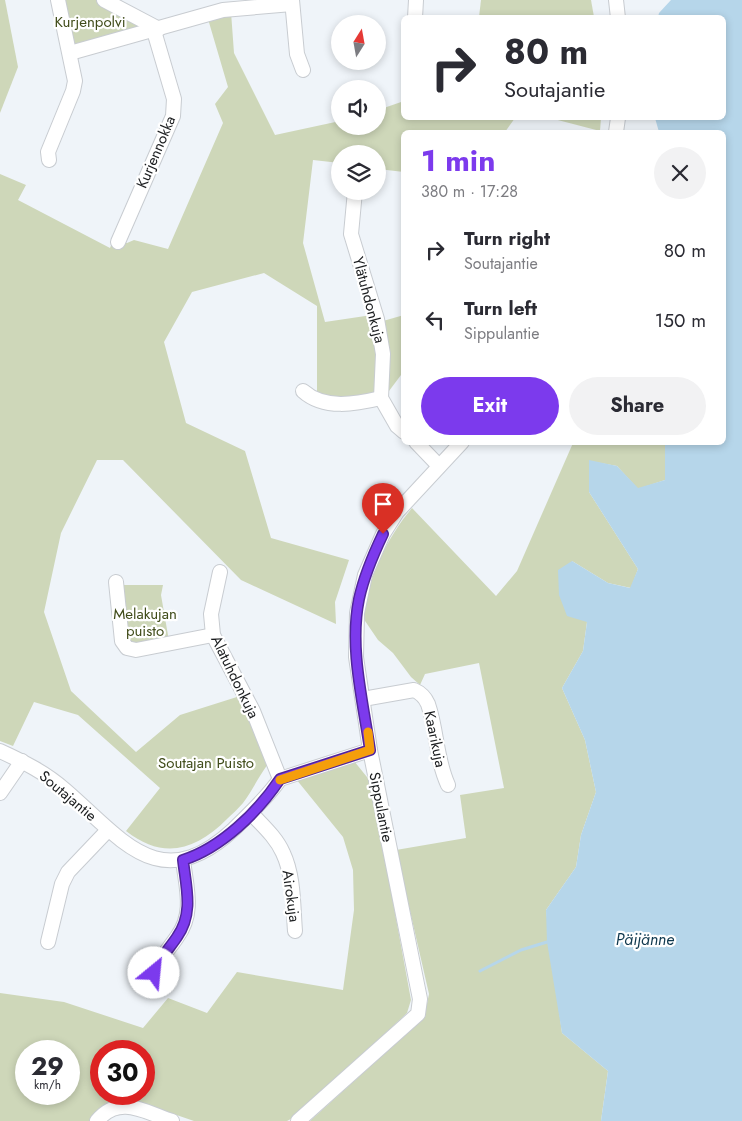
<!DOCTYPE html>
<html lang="en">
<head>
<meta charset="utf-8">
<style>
  :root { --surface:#fff; --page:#f2f2f3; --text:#2b2b33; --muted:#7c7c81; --accent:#7c3aed }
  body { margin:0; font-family:Jost,sans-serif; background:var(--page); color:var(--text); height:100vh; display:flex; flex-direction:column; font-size:19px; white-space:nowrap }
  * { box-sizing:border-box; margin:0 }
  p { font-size:16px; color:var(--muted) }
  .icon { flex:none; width:28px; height:28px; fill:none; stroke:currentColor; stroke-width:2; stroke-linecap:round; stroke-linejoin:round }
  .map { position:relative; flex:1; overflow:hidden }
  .sheet { position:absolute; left:401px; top:130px; width:325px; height:315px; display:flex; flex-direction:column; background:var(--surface); border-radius:8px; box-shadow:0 2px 8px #0003 }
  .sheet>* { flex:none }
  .top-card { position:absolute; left:401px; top:15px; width:325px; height:105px; border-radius:8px; box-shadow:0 2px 8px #0003; background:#fff; color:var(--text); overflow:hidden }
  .needle { width:32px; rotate:11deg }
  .buttons { position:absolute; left:331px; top:15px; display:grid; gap:10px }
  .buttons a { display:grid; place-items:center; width:55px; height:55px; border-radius:50%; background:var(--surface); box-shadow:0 2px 8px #0003; font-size:25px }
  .speed { position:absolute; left:15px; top:1040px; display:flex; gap:10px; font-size:25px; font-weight:700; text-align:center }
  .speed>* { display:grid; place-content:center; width:65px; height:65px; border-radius:50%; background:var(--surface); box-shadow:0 2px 8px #0003; line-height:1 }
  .speed small { font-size:12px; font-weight:400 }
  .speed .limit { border:8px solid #d22; background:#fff; color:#111 }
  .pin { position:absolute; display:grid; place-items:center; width:42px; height:42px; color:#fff; margin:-51px -21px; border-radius:50% 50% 50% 0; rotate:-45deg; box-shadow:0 0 5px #0007 }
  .pin .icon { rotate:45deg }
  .me { position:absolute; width:55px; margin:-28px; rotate:28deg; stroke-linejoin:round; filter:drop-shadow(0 0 4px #0008) }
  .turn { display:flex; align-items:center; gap:18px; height:105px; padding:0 20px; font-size:22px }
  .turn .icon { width:65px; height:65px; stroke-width:2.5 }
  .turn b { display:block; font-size:35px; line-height:42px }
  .round { display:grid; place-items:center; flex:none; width:52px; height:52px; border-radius:26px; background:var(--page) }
  .headline { display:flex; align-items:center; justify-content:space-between; height:85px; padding:0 20px }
  h1 { font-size:30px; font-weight:700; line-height:38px; color:var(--accent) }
  .cta { display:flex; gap:10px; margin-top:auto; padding:10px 20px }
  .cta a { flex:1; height:58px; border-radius:30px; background:var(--accent); color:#fff; font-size:20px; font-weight:700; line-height:58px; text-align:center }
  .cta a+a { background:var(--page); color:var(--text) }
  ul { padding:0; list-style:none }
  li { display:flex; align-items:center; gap:15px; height:70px; padding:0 20px }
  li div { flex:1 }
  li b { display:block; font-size:19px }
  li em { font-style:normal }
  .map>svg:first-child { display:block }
  .green { fill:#ced7b9; fill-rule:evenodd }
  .water { fill:#b6d6ea }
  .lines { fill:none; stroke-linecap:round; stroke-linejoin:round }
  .stream { stroke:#b6d6ea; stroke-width:3 }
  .minor-casing { stroke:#c8ccd1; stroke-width:16 }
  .minor { stroke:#fff; stroke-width:14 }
  .route-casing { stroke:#51269a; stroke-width:12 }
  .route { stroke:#7c3aed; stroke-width:9 }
  .slow { stroke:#f59e0b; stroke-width:9 }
  .labels { text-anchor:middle; stroke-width:4.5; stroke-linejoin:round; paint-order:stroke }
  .park-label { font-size:15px; fill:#404c1a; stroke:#fff }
  .street-label { font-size:15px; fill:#1b1d1f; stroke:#fff }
  .water-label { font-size:16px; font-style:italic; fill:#0f384e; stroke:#fff }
</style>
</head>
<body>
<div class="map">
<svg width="742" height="1121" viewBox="0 0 742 1121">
  <rect width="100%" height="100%" fill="#eff4f9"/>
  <g class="green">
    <path d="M0,0H5L18,67L0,113Z"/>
    <path d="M63,0H99L139,25V29L78,46L73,44Z"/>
    <path d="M481,0H591L594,17H479Z"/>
    <path d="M231,12L234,53L275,135L340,121V126H378V110L404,101V118H515L505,132H404V172L378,169V154H340V163L313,160L303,243L325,322L372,315L378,354L374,394L342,399L317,395V306L264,273L192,292L164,342L186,423L245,451L271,538L349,560L335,602L336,624L241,580L123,460H97L61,533L44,612L71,691L136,752L180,715L240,696L268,764C259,776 252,791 243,803C238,809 232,814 227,819C195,851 163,860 126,831L160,788L78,715L34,702L13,746L0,741V174L26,185L18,200L110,248L114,238L127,243L134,240L168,249L223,123L215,104L228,87L208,19Z"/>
    <path d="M550,118H601L600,131Z"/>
    <path d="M404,315V371L386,395L383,321Z"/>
    <path d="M573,443H665V480L638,489L617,466L589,461V492L638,569L631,588L608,583L572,561L587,622L583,651L562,688L585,740L596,792L581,835L576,867L546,910L562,1033L608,1071L601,1121H310L424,1018L429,994L396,850L466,838L460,795L504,788L479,663L425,674L420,685L411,677L393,653L378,640L363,618C368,578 386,539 412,508L496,596L517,571Z"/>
    <path d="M118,585H163L161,595L169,641L128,644Z"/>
    <path d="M354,761L371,782L411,1000L407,1013L298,1115L287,1121H194L130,1099L112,1102L91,1121H0V993L64,1002L143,1028L168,998L207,1013L237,972L343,990L354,910L353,870L343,837L296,779ZM26,1051H69V1094H26ZM101,1051H144V1094H101Z"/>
  </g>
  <path class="water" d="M671,0H742V1121H601L608,1071L562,1033L547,942L546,910L576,867L581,835L596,792L585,740L562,688L583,651L587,622L567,616L559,595L558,570L572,561L608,583L630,588L638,569L589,492V460L617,466L638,488L665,480V443L724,442V132H659L655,118H724V18L658,17L659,13Z"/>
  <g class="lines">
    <path class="stream" d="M480,971L521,950L547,942"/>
    <g class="minor-casing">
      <g id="minor">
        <path d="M104,0L159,29"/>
        <path d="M292,0L297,54L303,70"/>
        <path d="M616,0L618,18"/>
        <path d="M415,18L416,0"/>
        <path d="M70,53L223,10L292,4"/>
        <path d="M616,132L618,118"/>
        <path d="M49,160L48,152L73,91L75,81L58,0"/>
        <path d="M355,191L351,234L377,319L383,354L381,398L397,426L404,432"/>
        <path d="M118,242L173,116L174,99L154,31"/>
        <path d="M303,391C324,410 356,404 381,398"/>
        <path d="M416,442L439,466"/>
        <path d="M220,572L211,614L213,635L253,711L280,779"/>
        <path d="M116,582L122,641L127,648L136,650L213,635"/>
        <path d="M363,699L414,690C421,693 425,697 428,704C437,730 436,759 448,785"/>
        <path d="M0,751C24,762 46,773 65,790C122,839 160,898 234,829C250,813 267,798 280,779L370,750"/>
        <path d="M0,793L22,761"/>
        <path d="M251,813C262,825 276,837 283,853C294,876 293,906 295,931"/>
        <path d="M48,942L62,884L68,872L108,830"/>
        <path d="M154,973C159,959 169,949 177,937C195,913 186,887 183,860"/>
        <path d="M97,1121C119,1094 145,1112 172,1121"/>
        <path d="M298,1121L418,1014L420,999L370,750L356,657L357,613L365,575L383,534L397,512L462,442"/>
      </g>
    </g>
    <use href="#minor" class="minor"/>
  </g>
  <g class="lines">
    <g class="route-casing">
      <path id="route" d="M154,973C159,959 169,949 177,937C194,913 186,887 183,860C221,848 258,812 280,779L370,750C363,701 349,648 359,599C364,576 373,555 383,534"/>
    </g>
    <use href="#route" class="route"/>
    <path class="slow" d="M280,780L370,750L368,732"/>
  </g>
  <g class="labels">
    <g class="park-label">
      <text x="90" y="27">Kurjenpolvi</text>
      <text x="145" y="619">Melakujan<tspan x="145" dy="17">puisto</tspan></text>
      <text x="206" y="768">Soutajan Puisto</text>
    </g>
    <g class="street-label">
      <text transform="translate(156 152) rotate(-67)" y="5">Kurjennokka</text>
      <text transform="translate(369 300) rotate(75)" y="5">Ylätuhdonkuja</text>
      <text transform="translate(235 677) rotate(64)" y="5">Alatuhdonkuja</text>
      <text transform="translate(435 739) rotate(78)" y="5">Kaarikuja</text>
      <text transform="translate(68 796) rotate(40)" y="5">Soutajantie</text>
      <text transform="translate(381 807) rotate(79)" y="5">Sippulantie</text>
      <text transform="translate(291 896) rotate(82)" y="5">Airokuja</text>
    </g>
    <g class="water-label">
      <text x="645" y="945">Päijänne</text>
    </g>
  </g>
</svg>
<div class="buttons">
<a><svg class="needle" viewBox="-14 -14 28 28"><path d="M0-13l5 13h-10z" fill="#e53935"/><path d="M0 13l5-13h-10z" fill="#7c7c81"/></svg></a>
<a><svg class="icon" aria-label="sound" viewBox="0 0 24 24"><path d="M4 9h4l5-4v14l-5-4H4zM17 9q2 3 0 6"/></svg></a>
<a><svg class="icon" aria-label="layers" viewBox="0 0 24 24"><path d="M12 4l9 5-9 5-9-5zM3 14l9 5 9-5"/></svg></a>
</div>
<div class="speed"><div>29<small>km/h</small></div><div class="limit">30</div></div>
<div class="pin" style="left:383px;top:534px;background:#d93025"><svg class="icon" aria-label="arrive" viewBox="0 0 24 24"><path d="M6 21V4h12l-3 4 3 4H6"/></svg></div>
<svg class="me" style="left:154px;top:973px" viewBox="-20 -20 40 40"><circle r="19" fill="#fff"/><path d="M0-13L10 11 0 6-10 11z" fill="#7c3aed"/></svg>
<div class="top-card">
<div class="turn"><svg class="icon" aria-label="right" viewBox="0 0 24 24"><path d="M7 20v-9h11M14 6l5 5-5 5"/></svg><div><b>80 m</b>Soutajantie</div></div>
</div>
<section class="sheet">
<div class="headline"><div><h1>1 min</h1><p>380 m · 17:28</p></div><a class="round"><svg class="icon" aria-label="close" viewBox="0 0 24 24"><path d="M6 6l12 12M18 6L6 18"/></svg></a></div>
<ul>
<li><svg class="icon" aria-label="right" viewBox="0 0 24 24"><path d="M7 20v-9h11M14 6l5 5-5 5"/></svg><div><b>Turn right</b><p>Soutajantie</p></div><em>80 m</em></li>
<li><svg class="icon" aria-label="left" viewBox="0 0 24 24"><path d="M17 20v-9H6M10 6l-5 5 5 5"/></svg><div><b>Turn left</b><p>Sippulantie</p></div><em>150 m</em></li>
</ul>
<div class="cta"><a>Exit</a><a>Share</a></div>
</section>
</div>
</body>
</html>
